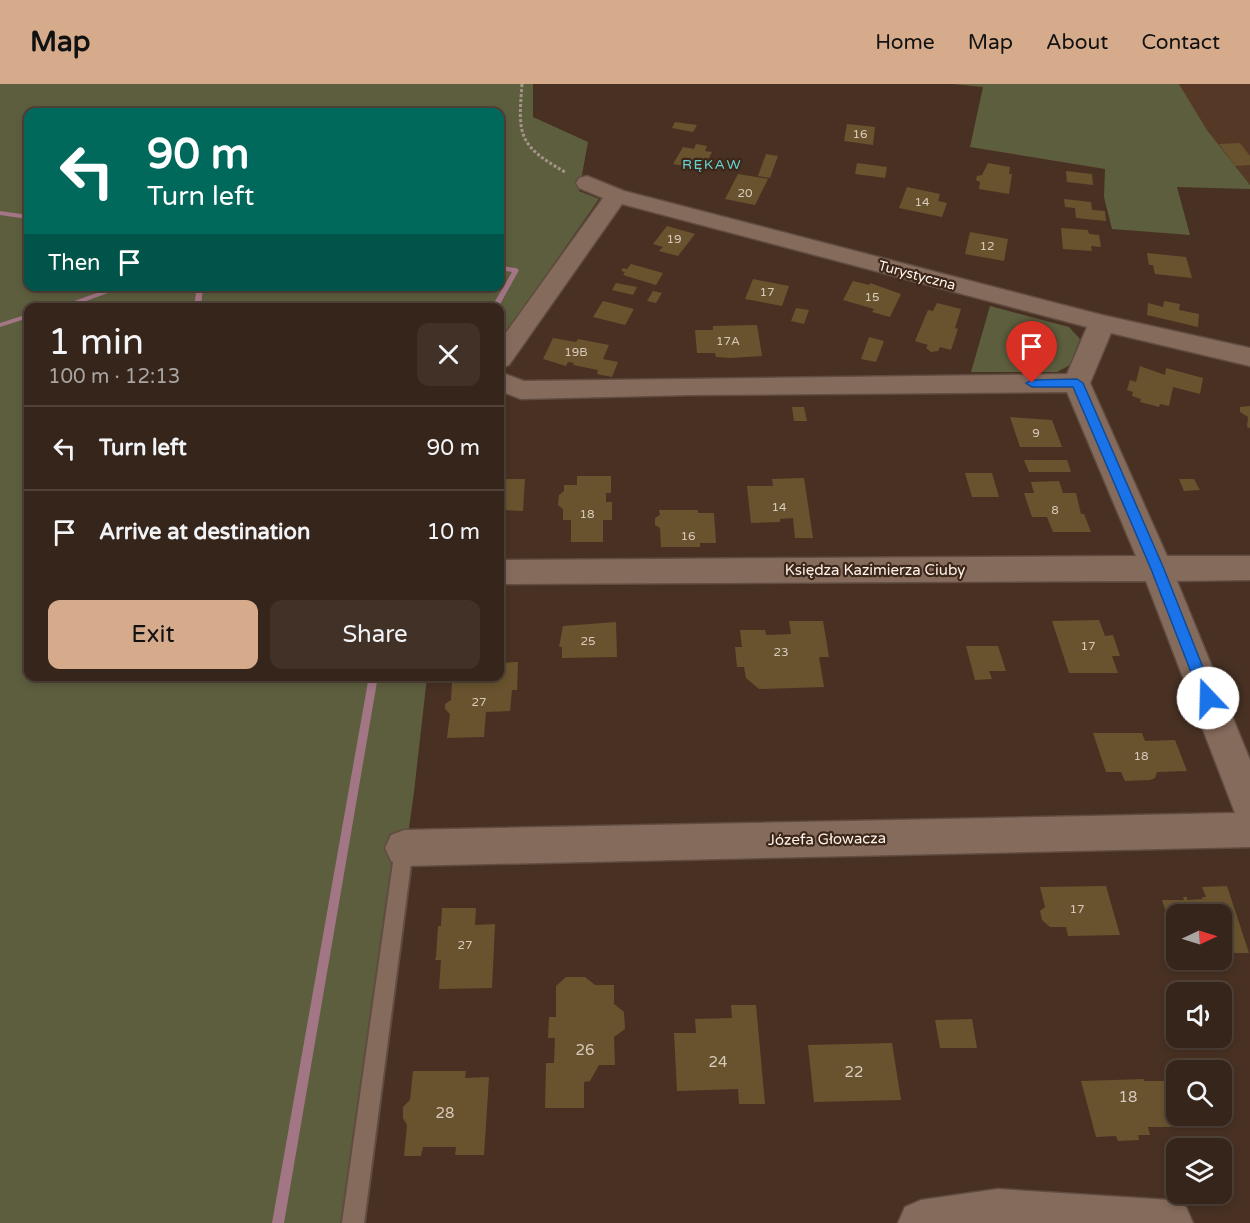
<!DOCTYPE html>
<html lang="en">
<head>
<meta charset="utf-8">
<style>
  :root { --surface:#36251a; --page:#413127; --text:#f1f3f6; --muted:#aaa5a2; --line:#504239; --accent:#d6ab8b }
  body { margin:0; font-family:"Varela Round",sans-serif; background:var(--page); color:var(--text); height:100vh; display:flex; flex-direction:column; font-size:22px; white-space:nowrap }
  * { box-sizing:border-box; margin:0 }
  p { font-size:20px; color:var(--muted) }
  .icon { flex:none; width:33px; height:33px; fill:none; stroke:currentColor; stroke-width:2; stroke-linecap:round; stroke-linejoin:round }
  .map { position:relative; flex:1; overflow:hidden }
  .side { position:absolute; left:24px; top:219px; width:480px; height:378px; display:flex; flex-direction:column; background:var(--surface); border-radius:12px; box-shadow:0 3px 9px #0003,0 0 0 2px var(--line) }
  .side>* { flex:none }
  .hud { position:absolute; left:24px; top:24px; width:480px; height:183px; border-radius:12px; box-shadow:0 3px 9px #0003,0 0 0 2px var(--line); background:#00695c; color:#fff; overflow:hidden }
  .needle { width:39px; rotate:86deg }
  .tools { position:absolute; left:1166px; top:820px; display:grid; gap:12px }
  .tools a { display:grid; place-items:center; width:66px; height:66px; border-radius:12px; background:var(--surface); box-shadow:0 3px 9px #0003,0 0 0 2px var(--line); font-size:30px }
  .pin { position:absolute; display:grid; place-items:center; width:51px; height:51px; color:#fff; margin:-62px -26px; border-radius:50% 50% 50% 0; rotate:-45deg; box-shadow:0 0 6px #0007 }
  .pin .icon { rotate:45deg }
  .me { position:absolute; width:66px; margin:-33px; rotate:339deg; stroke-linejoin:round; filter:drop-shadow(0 0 4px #0008) }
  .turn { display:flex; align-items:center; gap:21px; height:126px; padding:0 24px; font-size:27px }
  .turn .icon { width:78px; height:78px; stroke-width:2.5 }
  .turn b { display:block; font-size:42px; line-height:51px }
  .then { display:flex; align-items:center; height:57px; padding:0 24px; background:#0003; gap:12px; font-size:22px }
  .round { display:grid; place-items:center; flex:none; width:63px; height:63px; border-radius:12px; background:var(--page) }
  .overview { display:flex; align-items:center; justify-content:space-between; height:102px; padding:0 24px }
  h1 { font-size:36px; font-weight:600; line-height:45px }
  .action { display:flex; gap:12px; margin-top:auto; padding:12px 24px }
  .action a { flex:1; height:69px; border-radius:12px; background:var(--accent); color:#111; font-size:24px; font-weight:600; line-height:69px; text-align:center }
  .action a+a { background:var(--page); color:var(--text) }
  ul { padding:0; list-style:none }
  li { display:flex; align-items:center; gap:18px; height:84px; padding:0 24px; border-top:2px solid var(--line) }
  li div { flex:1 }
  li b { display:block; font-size:22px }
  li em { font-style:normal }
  header { display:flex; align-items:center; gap:36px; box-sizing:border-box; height:84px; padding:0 30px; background:var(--accent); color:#111 }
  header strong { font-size:28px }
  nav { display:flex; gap:33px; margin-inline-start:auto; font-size:21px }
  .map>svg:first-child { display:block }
  .built { fill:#553826 }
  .green { fill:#5d5e3e; fill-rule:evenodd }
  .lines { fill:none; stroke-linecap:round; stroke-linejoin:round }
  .stream { fill:#a37686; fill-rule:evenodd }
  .building { fill:#68532e }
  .service-casing { stroke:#604c41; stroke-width:4 }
  .minor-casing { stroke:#604c41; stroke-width:3 }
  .path { stroke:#a49389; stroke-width:3; stroke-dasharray:3 2; stroke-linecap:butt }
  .service { fill:#856b5b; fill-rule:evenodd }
  .minor { fill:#856b5b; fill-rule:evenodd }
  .route { fill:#1a73e8; stroke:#114b97; stroke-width:1.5 }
  .labels { text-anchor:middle; stroke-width:4.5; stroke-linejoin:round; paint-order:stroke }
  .number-label { font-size:12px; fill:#d8cabb }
  .far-neighbourhood-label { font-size:14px; letter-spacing:1.5px; fill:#66d3d3; stroke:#3d2719 }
  .far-street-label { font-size:14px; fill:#fdf1ea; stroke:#3d2719 }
  .street-label { font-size:15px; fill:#fdf1ea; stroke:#3d2719 }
  .near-number-label { font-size:15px; fill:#d8cabb }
</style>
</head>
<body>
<header>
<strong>Map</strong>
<nav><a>Home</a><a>Map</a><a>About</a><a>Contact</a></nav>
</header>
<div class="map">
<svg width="1250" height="1139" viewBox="0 0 1250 1139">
  <rect width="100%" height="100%" fill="#483123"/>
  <path class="built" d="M1179,0H1250V101L1207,46Z"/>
  <g class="green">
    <path d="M0,0H533V33L588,58L579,107L599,115L500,257V224H28V592L427,593L414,708L354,1139H0ZM28,28H500V202H28Z"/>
    <path d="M952,0H1179L1207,46L1250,101V105L1177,103L1190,151L1112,145L1104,113L1105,85L970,63L983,3Z"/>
    <path d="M990,222L1069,243L1080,255L1070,281L1057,288H971Z"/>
  </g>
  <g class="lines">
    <g class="stream">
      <path d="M0,127L28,131V135L0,131Z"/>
      <path d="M500,182L516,184L519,186L498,224H491L512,188L500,186Z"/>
      <path d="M116,202H127L67,224H55Z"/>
      <path d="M197,202H203L201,224H194Z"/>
      <path d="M28,230V234L0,243V239Z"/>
      <path d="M369,592H378L284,1139H272Z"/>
    </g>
  </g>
  <g class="building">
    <path d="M675,38L697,41L693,48L672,44Z"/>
    <path d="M847,40L875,43L873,61L844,57Z"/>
    <path d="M1240,59L1250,72V81L1235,82L1219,60Z"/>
    <path d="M696,60L707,62L705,67L712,68L703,85L673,80L683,63L694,65Z"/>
    <path d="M766,70L778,72L770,94L758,92Z"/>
    <path d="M857,79L887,83L885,94L855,90Z"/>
    <path d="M988,79L1010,83L1009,90H1012L1009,110L979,105L980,98L976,96L977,92L982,91Z"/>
    <path d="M1066,87L1092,90L1093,101L1067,98Z"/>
    <path d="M738,90L768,95L755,121L725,115Z"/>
    <path d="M907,103L940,110L938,117L947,119L942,133L899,124Z"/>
    <path d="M1064,115L1091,118L1092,126L1105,127L1106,137L1076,134L1075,124L1065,123Z"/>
    <path d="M667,142L695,150L678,172L659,167L663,163L653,160Z"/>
    <path d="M1061,144L1088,146L1089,150L1099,151L1101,163L1091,162L1092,167L1063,165Z"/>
    <path d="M970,148L1008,155L1004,177L965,170Z"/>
    <path d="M1147,169L1186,173L1192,194L1155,190L1153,181H1149Z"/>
    <path d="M631,180L663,189L656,201L623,191L625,188L621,187L623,184L627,185Z"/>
    <path d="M753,195L789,202L782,222L745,215Z"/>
    <path d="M853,197L869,201L870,199L901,210L890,233L872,228L874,225L843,216Z"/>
    <path d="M616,199L637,203L633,211L612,206Z"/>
    <path d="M653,207L662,209L656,219L647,217Z"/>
    <path d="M603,217L634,225L625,241L593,233Z"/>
    <path d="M1164,217L1180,220L1179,226L1199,230L1198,243L1147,231L1148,219L1163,223Z"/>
    <path d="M937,219L961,225L955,244L958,245L951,266L940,263L938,267L931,268L926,264L928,261L915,257L928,226L933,227Z"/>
    <path d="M796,224L809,226L804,240L791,237Z"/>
    <path d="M757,241L762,272L730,274L716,273L715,269H697L695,246H713V242Z"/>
    <path d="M869,253L884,257L876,278L861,275Z"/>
    <path d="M553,254L576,258L578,255L609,261L603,275L618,278L612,293L597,290L598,286L573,281L574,279L568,278L566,282L543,275Z"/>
    <path d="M1140,282L1165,291L1166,284L1203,294L1200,310L1173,303L1169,322L1160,320L1159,323L1140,318L1141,315L1132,312L1133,308L1127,306L1130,296L1136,298Z"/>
    <path d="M1250,322V344L1247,343L1248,333L1240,328V323Z"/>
    <path d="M792,323H804L807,337H794Z"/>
    <path d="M1010,333L1052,336L1062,363H1020Z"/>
    <path d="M1024,376H1067L1071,388H1029Z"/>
    <path d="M965,389H992L999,413H972Z"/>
    <path d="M577,392H611V409H606V418H612V436H603V458H571V436H563V425L558,421L559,411L564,407V401H577Z"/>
    <path d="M804,394L813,454H795L793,434L780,435V438L751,439L747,402H773L772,395Z"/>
    <path d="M500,395H525L523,427L503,426L500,428Z"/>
    <path d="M1179,395H1194L1200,406L1184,407Z"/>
    <path d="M1059,397L1063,409H1076L1081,430H1084L1091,448H1053L1047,433H1032L1024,409H1034L1031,398Z"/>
    <path d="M659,426H698V429H714L716,459H700V463H661L660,444L655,441V434L660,431Z"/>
    <path d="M1099,536L1105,552L1113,551L1120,572H1112L1118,589H1069L1052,537Z"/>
    <path d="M789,537H823L829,573H819L824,603L759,605L746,594L744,583H737L735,563H742L740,546H765L766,551L791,550Z"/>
    <path d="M616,538L617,573L562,574V563H559L563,542Z"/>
    <path d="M966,562H998L1006,587H989L992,595L975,596Z"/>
    <path d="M518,578L517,606H512L510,627L486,628L484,653L447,654L450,630L445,625V620L451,616L452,598L500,592V579Z"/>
    <path d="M1093,649H1142L1145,657L1175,656L1187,687L1157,688L1155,694L1150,696L1125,697L1121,688H1106Z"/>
    <path d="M1106,802L1120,851L1068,852L1066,843H1050L1042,836L1040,827L1045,823L1040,803Z"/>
    <path d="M1227,802L1249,869H1221V831H1176V857L1162,816H1184L1183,813H1187V816L1203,815L1202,813H1206L1202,803Z"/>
    <path d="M442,824H476L475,841L495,840L492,904L439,905L441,876H435L436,873L438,842H441Z"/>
    <path d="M566,893H585L595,901H614V920L624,928L625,945L614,953L615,981H599L590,997L584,998V1024H545L546,979H554L555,954H548L549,933H556V902Z"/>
    <path d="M731,921H756L765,1020H739L738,1005L677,1007L674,949H696L695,935L732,934Z"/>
    <path d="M972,935L977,964H940L935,936Z"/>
    <path d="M892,959L901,1016L814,1018L808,961Z"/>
    <path d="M413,987H466L465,994L489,993L484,1071H455L456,1063H423L421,1072H404L407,1041L403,1034V1023L410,1016Z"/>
    <path d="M1144,995V997H1166L1180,1043H1148L1150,1051H1138L1139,1056L1118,1057L1116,1052L1096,1053L1081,997Z"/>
  </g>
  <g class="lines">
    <g class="service-casing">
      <path id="service" d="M404,755L411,758L413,764L364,1139H342L395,764L397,758Z"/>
    </g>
    <g class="minor-casing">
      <g id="minor">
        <path d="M587,92L624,107L1102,231L1250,264V282L1111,249L1090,299L1167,472H1250V496L1177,497L1250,676V763L404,782L391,777L385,764L391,751L404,746L1235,729L1146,497L500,500V476L1136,472L1067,308L692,311L521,315L500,307V288L524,297L1067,290L1087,243L622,120L509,281L500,284V257L603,114L579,104L576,99L579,94Z"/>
        <path d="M998,1105L1170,1116L1186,1123L1193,1139H898L905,1123L921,1116Z"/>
      </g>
    </g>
    <path class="path" d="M522,0C518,52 518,61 565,88"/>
    <use href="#service" class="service"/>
    <use href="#minor" class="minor"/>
  </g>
  <path class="route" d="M1077,295L1083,299L1164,485L1215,614L1213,618H1203L1201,614L1151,485L1073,303H1032L1026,299L1032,296Z"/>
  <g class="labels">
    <g class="number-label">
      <text x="860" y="54">16</text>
      <text x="745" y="113">20</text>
      <text x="922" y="122">14</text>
      <text x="674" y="159">19</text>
      <text x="987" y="166">12</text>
      <text x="767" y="212">17</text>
      <text x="872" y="217">15</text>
      <text x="728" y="261">17A</text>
      <text x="576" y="272">19B</text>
      <text x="1036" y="353">9</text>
      <text x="779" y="427">14</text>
      <text x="1055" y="430">8</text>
      <text x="587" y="434">18</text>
      <text x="688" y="456">16</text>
      <text x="588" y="561">25</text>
      <text x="1088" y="566">17</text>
      <text x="781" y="572">23</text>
      <text x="479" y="622">27</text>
      <text x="1141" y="676">18</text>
      <text x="1077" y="829">17</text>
      <text x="465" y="865">27</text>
    </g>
    <g class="far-neighbourhood-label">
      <text x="712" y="85">RĘKAW</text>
    </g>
    <g class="far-street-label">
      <text transform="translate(917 191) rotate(15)" y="5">Turystyczna</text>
    </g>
    <g class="street-label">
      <text x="875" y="491">Księdza Kazimierza Ciuby</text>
      <text transform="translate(827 755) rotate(-1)" y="5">Józefa Głowacza</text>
    </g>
    <g class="near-number-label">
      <text x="585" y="971">26</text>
      <text x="718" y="983">24</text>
      <text x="854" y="993">22</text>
      <text x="1128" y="1018">18</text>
      <text x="445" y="1034">28</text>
    </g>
  </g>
</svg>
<div class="tools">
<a><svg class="needle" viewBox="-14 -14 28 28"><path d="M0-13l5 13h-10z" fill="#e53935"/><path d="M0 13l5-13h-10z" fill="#aaa5a2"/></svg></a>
<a><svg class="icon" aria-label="sound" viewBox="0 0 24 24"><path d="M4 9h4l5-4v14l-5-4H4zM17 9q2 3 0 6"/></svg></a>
<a><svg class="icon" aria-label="search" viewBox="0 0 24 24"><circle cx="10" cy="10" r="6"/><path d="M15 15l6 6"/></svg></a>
<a><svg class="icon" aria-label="layers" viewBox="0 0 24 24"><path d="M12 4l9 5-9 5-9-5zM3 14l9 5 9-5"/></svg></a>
</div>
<div class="pin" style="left:1032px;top:299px;background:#d93025"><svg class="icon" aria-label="arrive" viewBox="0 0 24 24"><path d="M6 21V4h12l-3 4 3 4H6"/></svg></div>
<svg class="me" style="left:1208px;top:614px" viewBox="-20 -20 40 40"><circle r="19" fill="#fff"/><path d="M0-13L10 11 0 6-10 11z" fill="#1a73e8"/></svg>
<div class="hud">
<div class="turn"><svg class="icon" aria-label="left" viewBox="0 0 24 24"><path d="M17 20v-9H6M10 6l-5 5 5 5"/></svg><div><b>90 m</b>Turn left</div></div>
<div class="then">Then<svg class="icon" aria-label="arrive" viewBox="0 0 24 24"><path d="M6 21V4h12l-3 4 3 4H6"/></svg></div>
</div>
<section class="side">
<div class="overview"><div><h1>1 min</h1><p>100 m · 12:13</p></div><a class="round"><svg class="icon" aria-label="close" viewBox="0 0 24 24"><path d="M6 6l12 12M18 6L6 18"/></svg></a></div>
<ul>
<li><svg class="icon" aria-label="left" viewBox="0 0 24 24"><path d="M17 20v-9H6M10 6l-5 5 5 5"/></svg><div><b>Turn left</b></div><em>90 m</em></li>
<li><svg class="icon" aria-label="arrive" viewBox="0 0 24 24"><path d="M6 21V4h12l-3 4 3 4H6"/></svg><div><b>Arrive at destination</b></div><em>10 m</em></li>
</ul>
<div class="action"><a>Exit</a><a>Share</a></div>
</section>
</div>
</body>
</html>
